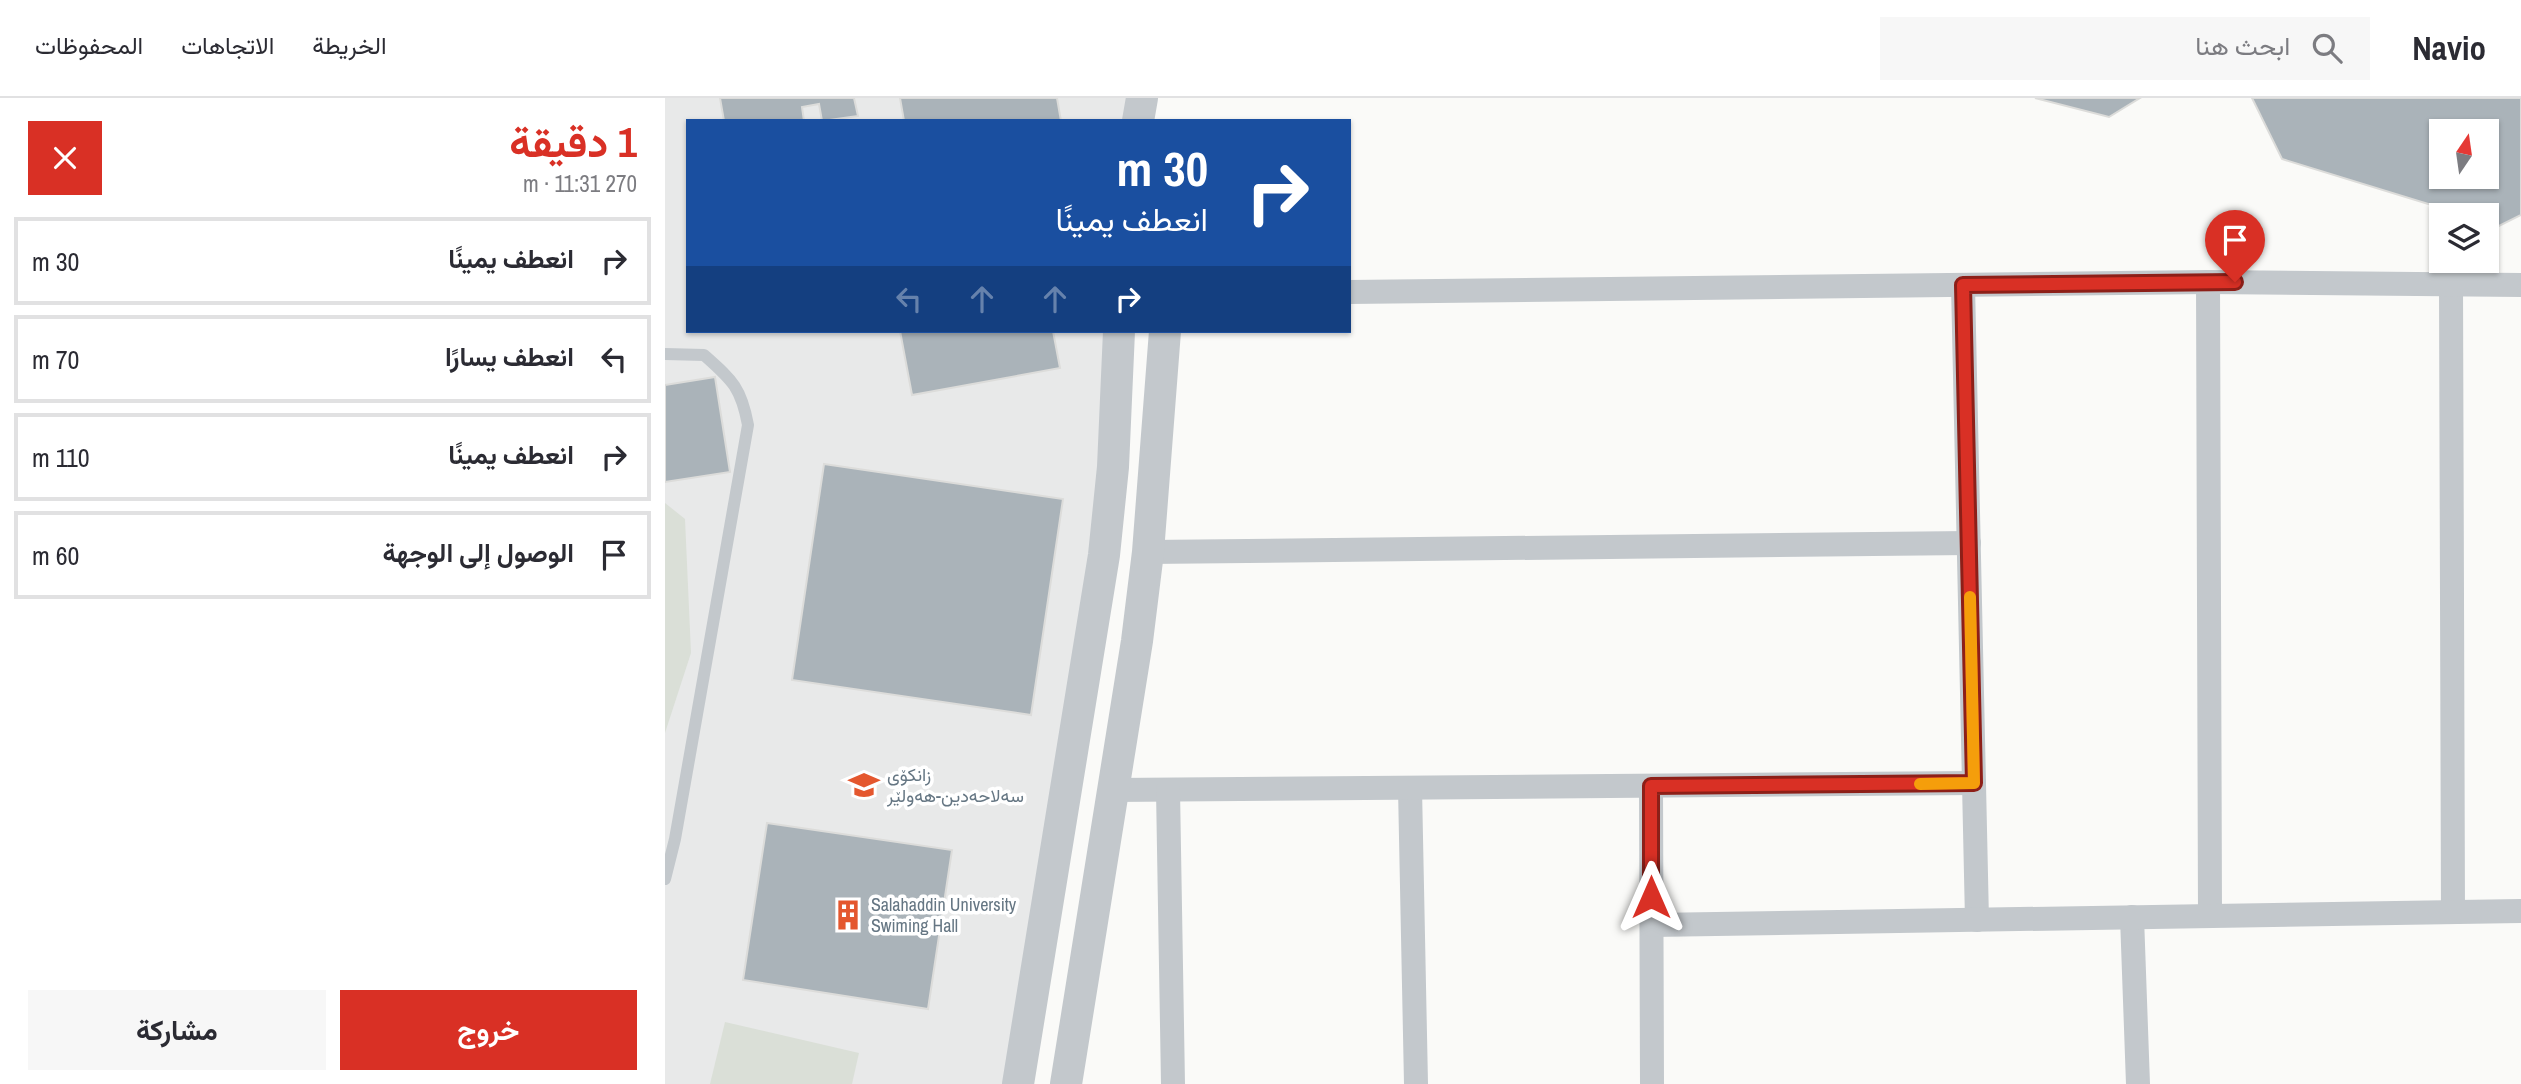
<!DOCTYPE html>
<html lang="ar">
<head>
<meta charset="utf-8">
<style>
  :root { --surface:#fff; --page:#f7f7f7; --text:#2b2b33; --muted:#7c7c81; --line:#e1e1e2; --accent:#d93025 }
  body { margin:0; font-family:"Archivo Narrow",Vazirmatn,sans-serif; background:var(--page); color:var(--text); direction:rtl; height:100vh; display:flex; flex-direction:column; font-size:26px; white-space:nowrap }
  * { box-sizing:border-box; margin:0 }
  p { font-size:23px; color:var(--muted) }
  .icon { flex:none; width:38px; height:38px; fill:none; stroke:currentColor; stroke-width:2; stroke-linecap:round; stroke-linejoin:round }
  .map { position:relative; flex:1; overflow:hidden; direction:ltr }
  .details { display:flex; flex-direction:column; background:var(--surface); width:665px }
  .details>* { flex:none }
  .hud { position:absolute; left:21px; top:21px; width:665px; height:214px; border-radius:0px; box-shadow:0 2px 5px #0004; direction:rtl; background:#1a4fa0; color:#fff; overflow:hidden }
  .needle { width:46px; rotate:13deg }
  .buttons { position:absolute; left:1764px; top:21px; display:grid; gap:14px }
  .buttons a { display:grid; place-items:center; width:70px; height:70px; border-radius:0px; background:var(--surface); box-shadow:0 2px 5px #0004; font-size:35px }
  .pin { position:absolute; display:grid; place-items:center; width:60px; height:60px; color:#fff; margin:-72px -30px; border-radius:50% 50% 50% 0; rotate:-45deg; box-shadow:0 0 7px #0007 }
  .pin .icon { rotate:45deg }
  .me { position:absolute; width:77px; margin:-38px; rotate:0deg; stroke-linejoin:round; filter:drop-shadow(0 0 5px #0008) }
  .turn { display:flex; align-items:center; gap:24px; height:147px; padding:0 28px; font-size:32px }
  .turn .icon { width:91px; height:91px; stroke-width:2.5 }
  .turn b { display:block; font-size:49px; line-height:60px }
  .lanes { display:flex; align-items:center; height:66px; padding:0 28px; background:#0003; justify-content:center; gap:35px; direction:ltr }
  .lanes .off { opacity:.35 }
  .round { display:grid; place-items:center; flex:none; width:74px; height:74px; border-radius:0px; background:var(--page) }
  .headline { display:flex; align-items:center; justify-content:space-between; height:119px; padding:0 28px }
  h1 { font-size:42px; font-weight:700; line-height:52px; color:var(--accent) }
  .primary-button { display:flex; gap:14px; margin-top:auto; padding:14px 28px }
  .primary-button a { flex:1; height:80px; border-radius:0px; background:var(--accent); color:#fff; font-size:28px; font-weight:700; line-height:80px; text-align:center }
  .primary-button a+a { background:var(--page); color:var(--text) }
  ul { padding:0; list-style:none }
  li { display:flex; align-items:center; gap:21px; height:88px; margin:0 14px 10px; padding:0 14px; border:4px solid var(--line); border-radius:0px }
  li div { flex:1 }
  li b { display:block; font-size:26px }
  li em { font-style:normal }
  header { display:flex; align-items:center; gap:42px; box-sizing:border-box; height:98px; padding:0 35px; background:var(--surface); border-bottom:2px solid var(--line) }
  header strong { font-size:33px }
  nav { display:flex; gap:38px; margin-inline-start:auto; font-size:24px }
  .search { width:490px; height:63px; background:var(--page); display:flex; align-items:center; gap:18px; box-sizing:border-box; padding:0 24px; border-radius:0px; color:var(--muted); font-size:26px }
  main { display:flex; flex:1; min-height:0 }
  .map>svg:first-child { display:block }
  .built { fill:#e8e9e9 }
  .green { fill:#dadfd7 }
  .building { fill:#aab3b9; stroke:#dcdcda; stroke-width:2; fill-rule:evenodd }
  .lines { fill:none; stroke-linecap:round; stroke-linejoin:round }
  .service { stroke:#c3c8cc; stroke-width:12 }
  .minor { stroke:#c3c8cc; stroke-width:24 }
  .tertiary { stroke:#c3c8cc; stroke-width:32 }
  .route-casing { stroke:#8d1f18; stroke-width:18 }
  .route { stroke:#d93025; stroke-width:12 }
  .slow { stroke:#f59e0b; stroke-width:12 }
  .labels { text-anchor:middle; stroke-width:7; stroke-linejoin:round; paint-order:stroke }
  .poi-label { font-size:18px; fill:#657683; stroke:#fff; text-anchor:start }
</style>
</head>
<body>
<header>
<strong>Navio</strong>
<div class="search"><svg class="icon" aria-label="search" viewBox="0 0 24 24"><circle cx="10" cy="10" r="6"/><path d="M15 15l6 6"/></svg>ابحث هنا</div>
<nav><a>الخريطة</a><a>الاتجاهات</a><a>المحفوظات</a></nav>
</header>
<main>
<div class="map">
<svg width="1856" height="986" viewBox="0 0 1856 986">
  <rect width="100%" height="100%" fill="#fafaf8"/>
  <path class="built" d="M0,0H469L468,23H23V233H455L351,986H0Z"/>
  <g class="green">
    <path d="M0,405L20,421L26,555L0,635Z"/>
    <path d="M60,924L194,955L187,986H45Z"/>
  </g>
  <g class="building">
    <path d="M55,0H189L193,18L157,23L154,6L137,9L139,23H59Z"/>
    <path d="M235,0H392L396,23H239Z"/>
    <path d="M1370,0H1475L1444,19Z"/>
    <path d="M1587,0H1856V117L1834,128L1822,124V117H1799L1617,61ZM1776,33H1822V79H1776Z"/>
    <path d="M235,233H388L395,270L247,297Z"/>
    <path d="M50,279L65,374L0,384V287Z"/>
    <path d="M159,366L398,401L366,617L127,582Z"/>
    <path d="M102,725L287,752L263,911L78,882Z"/>
  </g>
  <g class="lines">
    <path class="service" d="M0,256L39,257C67,282 76,289 83,327L10,741L0,781"/>
    <g class="minor">
      <path d="M1543,184L1545,818"/>
      <path d="M1298,187L1312,822"/>
      <path d="M1786,187L1788,814"/>
      <path d="M684,194L1543,184L1856,187"/>
      <path d="M483,454L1304,445"/>
      <path d="M986,688L987,986"/>
      <path d="M745,690L751,986"/>
      <path d="M449,692L1309,685"/>
      <path d="M503,692L508,986"/>
      <path d="M1467,819L1473,986"/>
      <path d="M987,827L1856,813"/>
    </g>
    <g class="tertiary">
      <path d="M473,23L477,0"/>
      <path d="M353,986L439,457L448,369L454,233"/>
      <path d="M401,986L472,543L483,454L500,233"/>
    </g>
  </g>
  <g class="lines">
    <g class="route-casing">
      <path id="route" d="M986,799V688L1309,685L1298,187L1570,184"/>
    </g>
    <use href="#route" class="route"/>
    <path class="slow" d="M1255,686L1309,685L1305,499"/>
  </g>
  <defs>
    <g id="university-bare" transform="scale(2.415)"><path d="M0-5L7-2L0 1L-7-2ZM-4 1L0 2.5L4 1V4Q0 6-4 4Z" fill="#e4572e" stroke="#fff" stroke-width="2.5" paint-order="stroke"/></g>
    <g id="building-bare" transform="scale(2.415)"><path d="M-4-6H4V6H1V3H-1V6H-4ZM-2.5-4.3h1.7v1.8h-1.7ZM.8-4.3h1.7v1.8H.8ZM-2.5-1h1.7V.8h-1.7ZM.8-1h1.7V.8H.8Z" fill="#e4572e" stroke="#fff" stroke-width="2.5" paint-order="stroke"/></g>
  </defs>
  <g fill-rule="evenodd">
    <use href="#university-bare" x="199" y="687"/>
    <use href="#building-bare" x="183" y="817"/>
  </g>
  <g class="labels">
    <g class="poi-label">
      <text x="222" y="683">زانکۆی<tspan x="222" dy="21">سەلاحەدین-هەولێر</tspan></text>
      <text x="206" y="813">Salahaddin University<tspan x="206" dy="21">Swiming Hall</tspan></text>
    </g>
  </g>
</svg>
<div class="buttons">
<a><svg class="needle" viewBox="-14 -14 28 28"><path d="M0-13l5 13h-10z" fill="#e53935"/><path d="M0 13l5-13h-10z" fill="#7c7c81"/></svg></a>
<a><svg class="icon" aria-label="layers" viewBox="0 0 24 24"><path d="M12 4l9 5-9 5-9-5zM3 14l9 5 9-5"/></svg></a>
</div>
<div class="pin" style="left:1570px;top:184px;background:#d93025"><svg class="icon" aria-label="arrive" viewBox="0 0 24 24"><path d="M6 21V4h12l-3 4 3 4H6"/></svg></div>
<svg class="me" style="left:986px;top:799px" viewBox="-20 -20 40 40"><path d="M0-17L14 15 0 8-14 15z" fill="#d93025" stroke="#fff" stroke-width="4"/></svg>
<div class="hud">
<div class="turn"><svg class="icon" aria-label="right" viewBox="0 0 24 24"><path d="M7 20v-9h11M14 6l5 5-5 5"/></svg><div><b>30 m</b>انعطف يمينًا</div></div>
<div class="lanes"><svg class="icon off" aria-label="left" viewBox="0 0 24 24"><path d="M17 20v-9H6M10 6l-5 5 5 5"/></svg><svg class="icon off" aria-label="ahead" viewBox="0 0 24 24"><path d="M12 20V5M6 11l6-6 6 6"/></svg><svg class="icon off" aria-label="ahead" viewBox="0 0 24 24"><path d="M12 20V5M6 11l6-6 6 6"/></svg><svg class="icon" aria-label="right" viewBox="0 0 24 24"><path d="M7 20v-9h11M14 6l5 5-5 5"/></svg></div>
</div>
</div>
<section class="details">
<div class="headline"><div><h1>1 دقيقة</h1><p>270 m · 11:31</p></div><a class="round" style="background:#d93025;color:#fff"><svg class="icon" aria-label="close" viewBox="0 0 24 24"><path d="M6 6l12 12M18 6L6 18"/></svg></a></div>
<ul>
<li><svg class="icon" aria-label="right" viewBox="0 0 24 24"><path d="M7 20v-9h11M14 6l5 5-5 5"/></svg><div><b>انعطف يمينًا</b></div><em>30 m</em></li>
<li><svg class="icon" aria-label="left" viewBox="0 0 24 24"><path d="M17 20v-9H6M10 6l-5 5 5 5"/></svg><div><b>انعطف يسارًا</b></div><em>70 m</em></li>
<li><svg class="icon" aria-label="right" viewBox="0 0 24 24"><path d="M7 20v-9h11M14 6l5 5-5 5"/></svg><div><b>انعطف يمينًا</b></div><em>110 m</em></li>
<li><svg class="icon" aria-label="arrive" viewBox="0 0 24 24"><path d="M6 21V4h12l-3 4 3 4H6"/></svg><div><b>الوصول إلى الوجهة</b></div><em>60 m</em></li>
</ul>
<div class="primary-button"><a>خروج</a><a>مشاركة</a></div>
</section>
</main>
</body>
</html>
